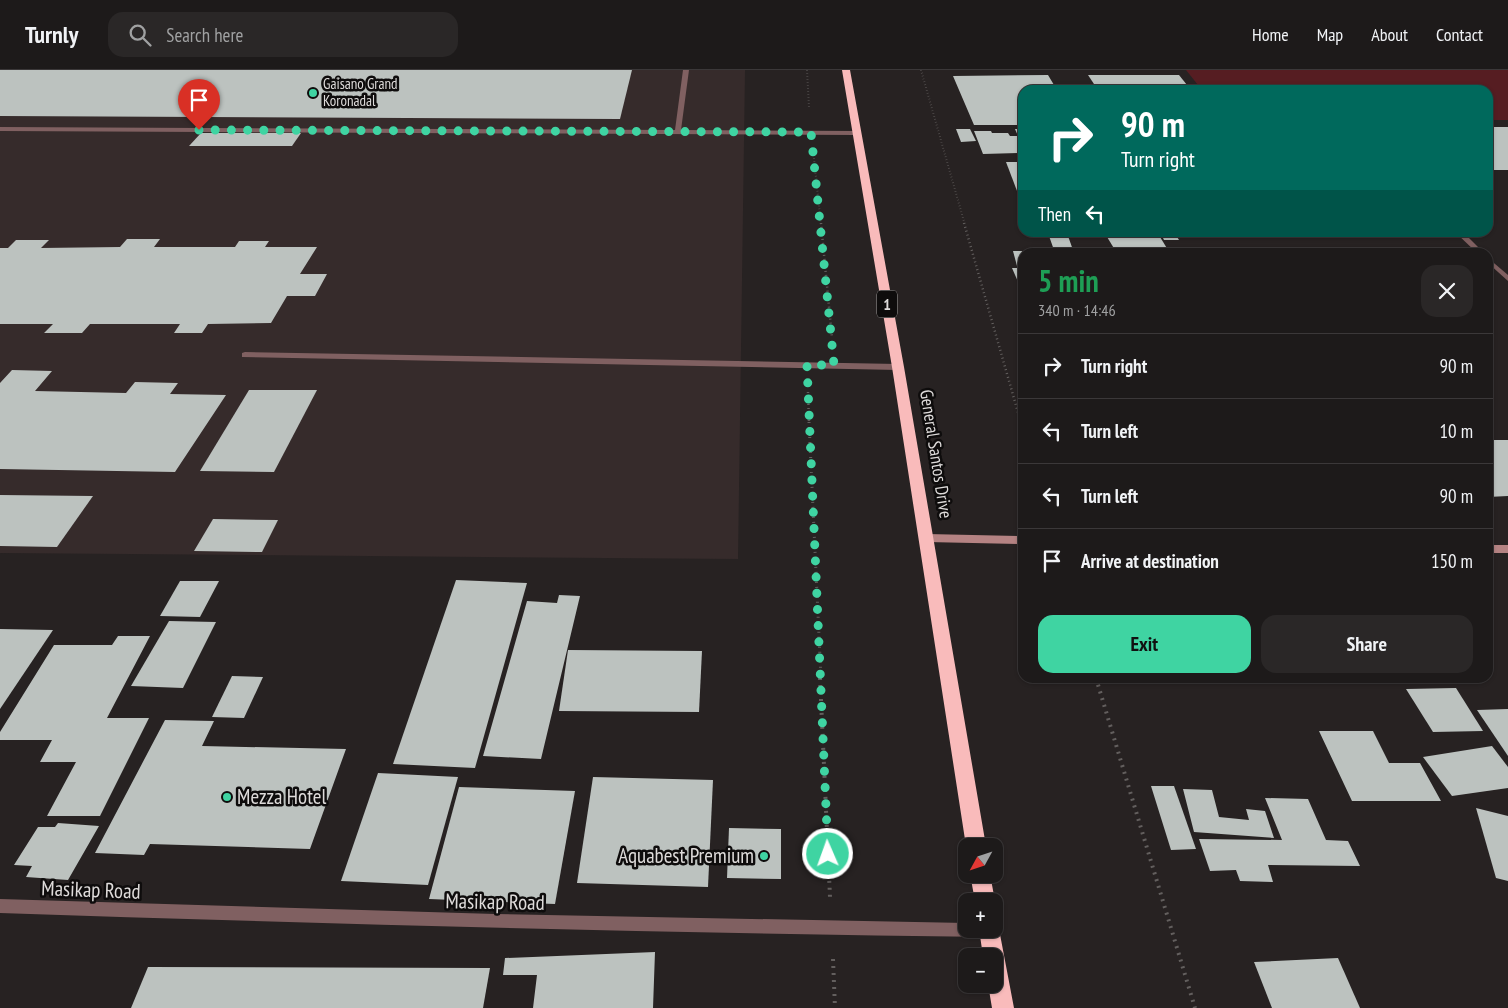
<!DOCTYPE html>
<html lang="en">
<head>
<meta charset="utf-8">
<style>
  :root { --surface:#1d1a1a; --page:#2a2727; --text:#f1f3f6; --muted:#a0a1a2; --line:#3b3839; --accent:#3fd4a2 }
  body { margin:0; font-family:"PT Sans Narrow",sans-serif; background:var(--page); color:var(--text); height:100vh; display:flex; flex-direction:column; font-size:19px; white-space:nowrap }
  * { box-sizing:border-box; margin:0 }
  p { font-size:16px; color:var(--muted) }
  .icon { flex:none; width:28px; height:28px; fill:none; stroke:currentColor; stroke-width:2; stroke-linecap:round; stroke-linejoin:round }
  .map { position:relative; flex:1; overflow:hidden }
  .details { position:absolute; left:1018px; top:178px; width:475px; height:435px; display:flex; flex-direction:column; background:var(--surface); border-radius:15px; box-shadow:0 1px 4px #0004,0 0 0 1px var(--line) }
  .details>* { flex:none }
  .guide { position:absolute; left:1018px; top:15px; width:475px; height:152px; border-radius:15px; box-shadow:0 1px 4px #0004,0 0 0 1px var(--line); background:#00695c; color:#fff; overflow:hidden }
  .needle { width:32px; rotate:230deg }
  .tools { position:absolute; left:958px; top:768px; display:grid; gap:10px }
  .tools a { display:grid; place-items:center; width:45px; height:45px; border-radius:10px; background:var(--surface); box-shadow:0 1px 4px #0004,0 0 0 1px var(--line); font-size:25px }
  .pin { position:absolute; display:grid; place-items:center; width:42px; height:42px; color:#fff; margin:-51px -21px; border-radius:50% 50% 50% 0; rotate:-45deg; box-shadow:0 0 5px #0007 }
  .pin .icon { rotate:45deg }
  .me { position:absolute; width:55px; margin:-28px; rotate:358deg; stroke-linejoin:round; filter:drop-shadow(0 0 4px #0008) }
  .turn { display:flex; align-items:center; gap:18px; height:105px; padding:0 20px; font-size:22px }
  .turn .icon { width:65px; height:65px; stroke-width:2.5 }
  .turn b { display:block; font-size:35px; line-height:42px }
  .then { display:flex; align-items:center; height:48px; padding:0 20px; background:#0003; gap:10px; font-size:19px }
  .round { display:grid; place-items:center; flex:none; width:52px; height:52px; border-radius:15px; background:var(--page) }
  .head { display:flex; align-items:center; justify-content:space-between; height:85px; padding:0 20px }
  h1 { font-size:30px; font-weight:800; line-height:38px; color:#1e9e55 }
  .button { display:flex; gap:10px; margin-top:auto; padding:10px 20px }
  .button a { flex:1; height:58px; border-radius:15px; background:var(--accent); color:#111; font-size:20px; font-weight:800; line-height:58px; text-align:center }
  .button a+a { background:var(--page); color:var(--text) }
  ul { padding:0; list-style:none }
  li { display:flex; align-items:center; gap:15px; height:65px; padding:0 20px; border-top:1px solid var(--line) }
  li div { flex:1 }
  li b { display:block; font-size:19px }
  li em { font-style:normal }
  header { display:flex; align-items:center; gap:30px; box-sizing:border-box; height:70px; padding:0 25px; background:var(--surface); border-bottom:1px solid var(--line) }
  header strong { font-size:24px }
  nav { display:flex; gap:28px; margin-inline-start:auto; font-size:18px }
  .search { width:350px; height:45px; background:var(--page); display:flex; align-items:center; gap:12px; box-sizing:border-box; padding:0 18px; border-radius:15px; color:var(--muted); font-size:19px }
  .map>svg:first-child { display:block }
  .built { fill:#362b2b }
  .green { fill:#561d22 }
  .building { fill:#bcc2bf }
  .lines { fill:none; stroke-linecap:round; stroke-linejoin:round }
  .path-far3 { stroke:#635f5e; stroke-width:2; stroke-dasharray:0.5 2.5; stroke-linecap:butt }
  .path-far2 { stroke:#635f5e; stroke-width:2.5; stroke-dasharray:1 3; stroke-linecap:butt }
  .path-far1 { stroke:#635f5e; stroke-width:3; stroke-dasharray:1 4; stroke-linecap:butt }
  .path { stroke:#635f5e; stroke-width:4; stroke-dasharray:2 5; stroke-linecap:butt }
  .lane { fill:#806061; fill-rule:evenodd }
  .street { fill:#806061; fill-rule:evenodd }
  .secondary { fill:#b58383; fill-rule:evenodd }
  .highway { fill:#f9bbbb; fill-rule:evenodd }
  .route { stroke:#3fd4a2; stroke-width:9; stroke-dasharray:0 16.2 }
  .poi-dot { fill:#3fd4a2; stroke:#0e0c0c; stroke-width:2 }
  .labels { text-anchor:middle; stroke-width:5; stroke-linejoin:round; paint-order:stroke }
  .far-poi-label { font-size:15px; fill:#dedbda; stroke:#0e0c0c; text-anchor:start }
  .shield { fill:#0e0c0c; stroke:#a09d9c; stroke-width:1 }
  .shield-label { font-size:16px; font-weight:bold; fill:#dedbda }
  .street-label { font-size:18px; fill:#dedbda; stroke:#0e0c0c }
  .near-poi-label { font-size:21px; fill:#dedbda; stroke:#0e0c0c; text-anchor:start }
  .near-street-label { font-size:21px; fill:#dedbda; stroke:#0e0c0c }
</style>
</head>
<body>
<header>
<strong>Turnly</strong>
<div class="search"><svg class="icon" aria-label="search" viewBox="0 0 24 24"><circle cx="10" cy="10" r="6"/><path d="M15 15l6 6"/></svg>Search here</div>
<nav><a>Home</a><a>Map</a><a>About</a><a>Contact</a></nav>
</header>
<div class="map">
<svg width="1508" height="938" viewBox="0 0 1508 938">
  <rect width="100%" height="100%" fill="#272222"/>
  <path class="built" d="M0,0H745L738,489L0,483Z"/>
  <path class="green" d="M1121,0H1508V50H1488V20H1202L1186,0Z"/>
  <g class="building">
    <path d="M0,0H632L620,49L0,46Z"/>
    <path d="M1048,5L1057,20H1022V55H974L953,6Z"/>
    <path d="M1088,5H1179L1191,20H1098Z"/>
    <rect x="1488" y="57" width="20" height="43"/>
    <path d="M956,59H970L976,71L961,72Z"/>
    <path d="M1015,59H1022V83L983,84L974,61H991L992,63H1008L1010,66H1018Z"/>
    <path d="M201,63H301L292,76H189Z"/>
    <path d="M1006,92H1022V134Z"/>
    <path d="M1104,162H1157L1168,180H1115Z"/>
    <path d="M1160,162H1174L1179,170H1164Z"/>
    <path d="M1182,162H1194L1197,168H1186Z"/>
    <path d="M1049,166H1068L1073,180H1054Z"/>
    <path d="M127,169H160L154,177H235L239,171H269L265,177H317L300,204H327L315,226H287L271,253L208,254L202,263H174L180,254H90L82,263H44L53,254H0V178H8L16,170H49L41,178L120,177Z"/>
    <path d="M1013,181H1022V196H1017Z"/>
    <path d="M1012,198H1022V221Z"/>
    <path d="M12,300L52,301L35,321L126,323L135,312L178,313L170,324L226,325L175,402L0,399V313Z"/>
    <path d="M249,320H317L274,402L200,401Z"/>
    <path d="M1488,370H1508V426L1488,427Z"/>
    <path d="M0,425L93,426L57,477L0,476Z"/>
    <path d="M213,449L278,450L262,482L194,481Z"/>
    <path d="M456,510L527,513L475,698L393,694Z"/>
    <path d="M180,511H219L200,547L160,546Z"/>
    <path d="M559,525L580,526L541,689L483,686L527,531L557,533Z"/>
    <path d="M169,551L216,552L183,618L131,616Z"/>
    <path d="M0,559L53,560L0,639Z"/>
    <path d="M118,566H150L107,648H149L100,746H47L76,692H40L52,670H0V662L54,575H112Z"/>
    <path d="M568,580L702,581L699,642L559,641Z"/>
    <path d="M232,606L263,607L244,648L212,647Z"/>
    <path d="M1456,618L1483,661L1433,662L1406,619Z"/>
    <path d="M1508,639V686L1477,640Z"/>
    <path d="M165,650L214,651L202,676L346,679L310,779L150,774L144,785L95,783Z"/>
    <path d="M1319,661H1373L1389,693H1420L1441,731H1352Z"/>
    <path d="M1492,676L1508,697V718L1452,726L1423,687Z"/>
    <path d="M378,703L458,707L428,815L341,811Z"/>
    <path d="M593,707L713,710L708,817L577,813Z"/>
    <path d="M1151,716H1174L1196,779L1171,780Z"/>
    <path d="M459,717L575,721L555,834L429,829Z"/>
    <path d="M1183,719L1212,720L1219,747L1249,750L1246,739L1265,741L1274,768L1194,762Z"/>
    <path d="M1265,728L1308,729L1326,770L1348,771L1360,796L1268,795L1273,812L1240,811L1236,800L1210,801L1199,769L1282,770Z"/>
    <path d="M1476,738L1508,746V811L1496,808Z"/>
    <path d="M58,753L99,756L68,810L26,807L32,796L14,795L38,757H55Z"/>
    <path d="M729,758L781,759V809L727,808Z"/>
    <path d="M655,882L653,938H533L537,905H503L505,888Z"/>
    <path d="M1338,888L1360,938H1272L1254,892Z"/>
    <path d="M148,897L490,898L483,938H131Z"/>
  </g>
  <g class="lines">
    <g class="path-far3">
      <path d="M807,0L809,37"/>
      <path d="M921,0L965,155"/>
      <path d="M814,88L821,155"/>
    </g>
    <g class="path-far2">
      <path d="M821,153L832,268"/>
      <path d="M964,153L1021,353"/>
      <path d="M808,322L809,353"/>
    </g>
    <g class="path-far1">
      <path d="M809,352L821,609"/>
      <path d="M1021,352L1022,357"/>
    </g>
    <g class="path">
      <path d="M820,608L830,827"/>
      <path d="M1096,608L1195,938"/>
      <path d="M833,889L835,938"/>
    </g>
    <g class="lane">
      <path d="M683,0H689L681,60L856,61L859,63L856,65L0,61V57L675,60Z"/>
      <path d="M1455,162H1463L1483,182H1476Z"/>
      <path d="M1488,188L1508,205V211L1488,193Z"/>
      <path d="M245,282L898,294L902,297L898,300L242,287V283Z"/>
    </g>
    <path class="street" d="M0,829L495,844L966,853V859H994V855L997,860L995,865L990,867C660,863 330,854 0,843Z"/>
    <g class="secondary">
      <path d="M927,464L1022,466V474L927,472L923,471L922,468L923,465Z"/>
      <rect x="1488" y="475" width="20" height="8"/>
    </g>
    <g class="highway">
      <path d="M842,0H850L904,297L986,776H966L892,297Z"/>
      <path d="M970,804H990L995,831L994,835V831H975Z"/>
      <path d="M994,851L996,852L999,859L1014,938H992L988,914H994V886H983L979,859H994Z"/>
    </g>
  </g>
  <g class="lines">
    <path class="route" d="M199,60L811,62L834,295H807L828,784"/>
  </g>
  <g class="poi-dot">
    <circle cx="313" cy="23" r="5"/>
    <circle cx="227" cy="727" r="5"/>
    <circle cx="764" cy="786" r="5"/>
  </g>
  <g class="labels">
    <g class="far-poi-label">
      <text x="323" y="19">Gaisano Grand<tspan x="323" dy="17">Koronadal</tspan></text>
    </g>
    <rect class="shield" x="877" y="220.5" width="20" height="27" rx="4"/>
    <g class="shield-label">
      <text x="887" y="240">1</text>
    </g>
    <g class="street-label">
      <text transform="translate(936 384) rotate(81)" y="6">General Santos Drive</text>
    </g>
    <g class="near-poi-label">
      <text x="237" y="734">Mezza Hotel</text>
      <text x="754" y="793" text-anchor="end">Aquabest Premium</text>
    </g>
    <g class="near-street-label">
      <text transform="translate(91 820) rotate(2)" y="7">Masikap Road</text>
      <text transform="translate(495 832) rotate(1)" y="7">Masikap Road</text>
    </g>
  </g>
</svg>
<div class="tools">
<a><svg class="needle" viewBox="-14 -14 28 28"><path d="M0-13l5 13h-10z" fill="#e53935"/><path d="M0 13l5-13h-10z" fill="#a0a1a2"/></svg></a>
<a>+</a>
<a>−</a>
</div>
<div class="pin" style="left:199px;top:60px;background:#d93025"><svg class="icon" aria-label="arrive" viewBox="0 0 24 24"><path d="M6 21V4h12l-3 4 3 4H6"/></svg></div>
<svg class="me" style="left:828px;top:784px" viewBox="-20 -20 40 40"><circle r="17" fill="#3fd4a2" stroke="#fff" stroke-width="3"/><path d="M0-11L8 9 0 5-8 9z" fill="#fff"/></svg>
<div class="guide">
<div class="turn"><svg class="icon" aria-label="right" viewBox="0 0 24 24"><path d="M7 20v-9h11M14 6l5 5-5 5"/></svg><div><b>90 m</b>Turn right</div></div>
<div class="then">Then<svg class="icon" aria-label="left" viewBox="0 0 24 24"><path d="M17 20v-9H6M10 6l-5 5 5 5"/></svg></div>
</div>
<section class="details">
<div class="head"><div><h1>5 min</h1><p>340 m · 14:46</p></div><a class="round"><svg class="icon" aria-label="close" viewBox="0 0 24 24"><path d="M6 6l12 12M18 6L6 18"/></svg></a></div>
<ul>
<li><svg class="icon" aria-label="right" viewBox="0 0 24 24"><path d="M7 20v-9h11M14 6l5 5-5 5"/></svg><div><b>Turn right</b></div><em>90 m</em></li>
<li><svg class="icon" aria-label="left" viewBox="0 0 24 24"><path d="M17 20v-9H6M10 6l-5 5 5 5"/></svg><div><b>Turn left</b></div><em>10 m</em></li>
<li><svg class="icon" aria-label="left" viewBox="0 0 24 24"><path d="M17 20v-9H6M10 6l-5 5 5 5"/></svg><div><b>Turn left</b></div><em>90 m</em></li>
<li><svg class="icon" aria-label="arrive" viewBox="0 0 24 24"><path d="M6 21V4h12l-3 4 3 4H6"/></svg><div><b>Arrive at destination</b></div><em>150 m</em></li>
</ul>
<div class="button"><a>Exit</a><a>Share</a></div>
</section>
</div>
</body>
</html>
